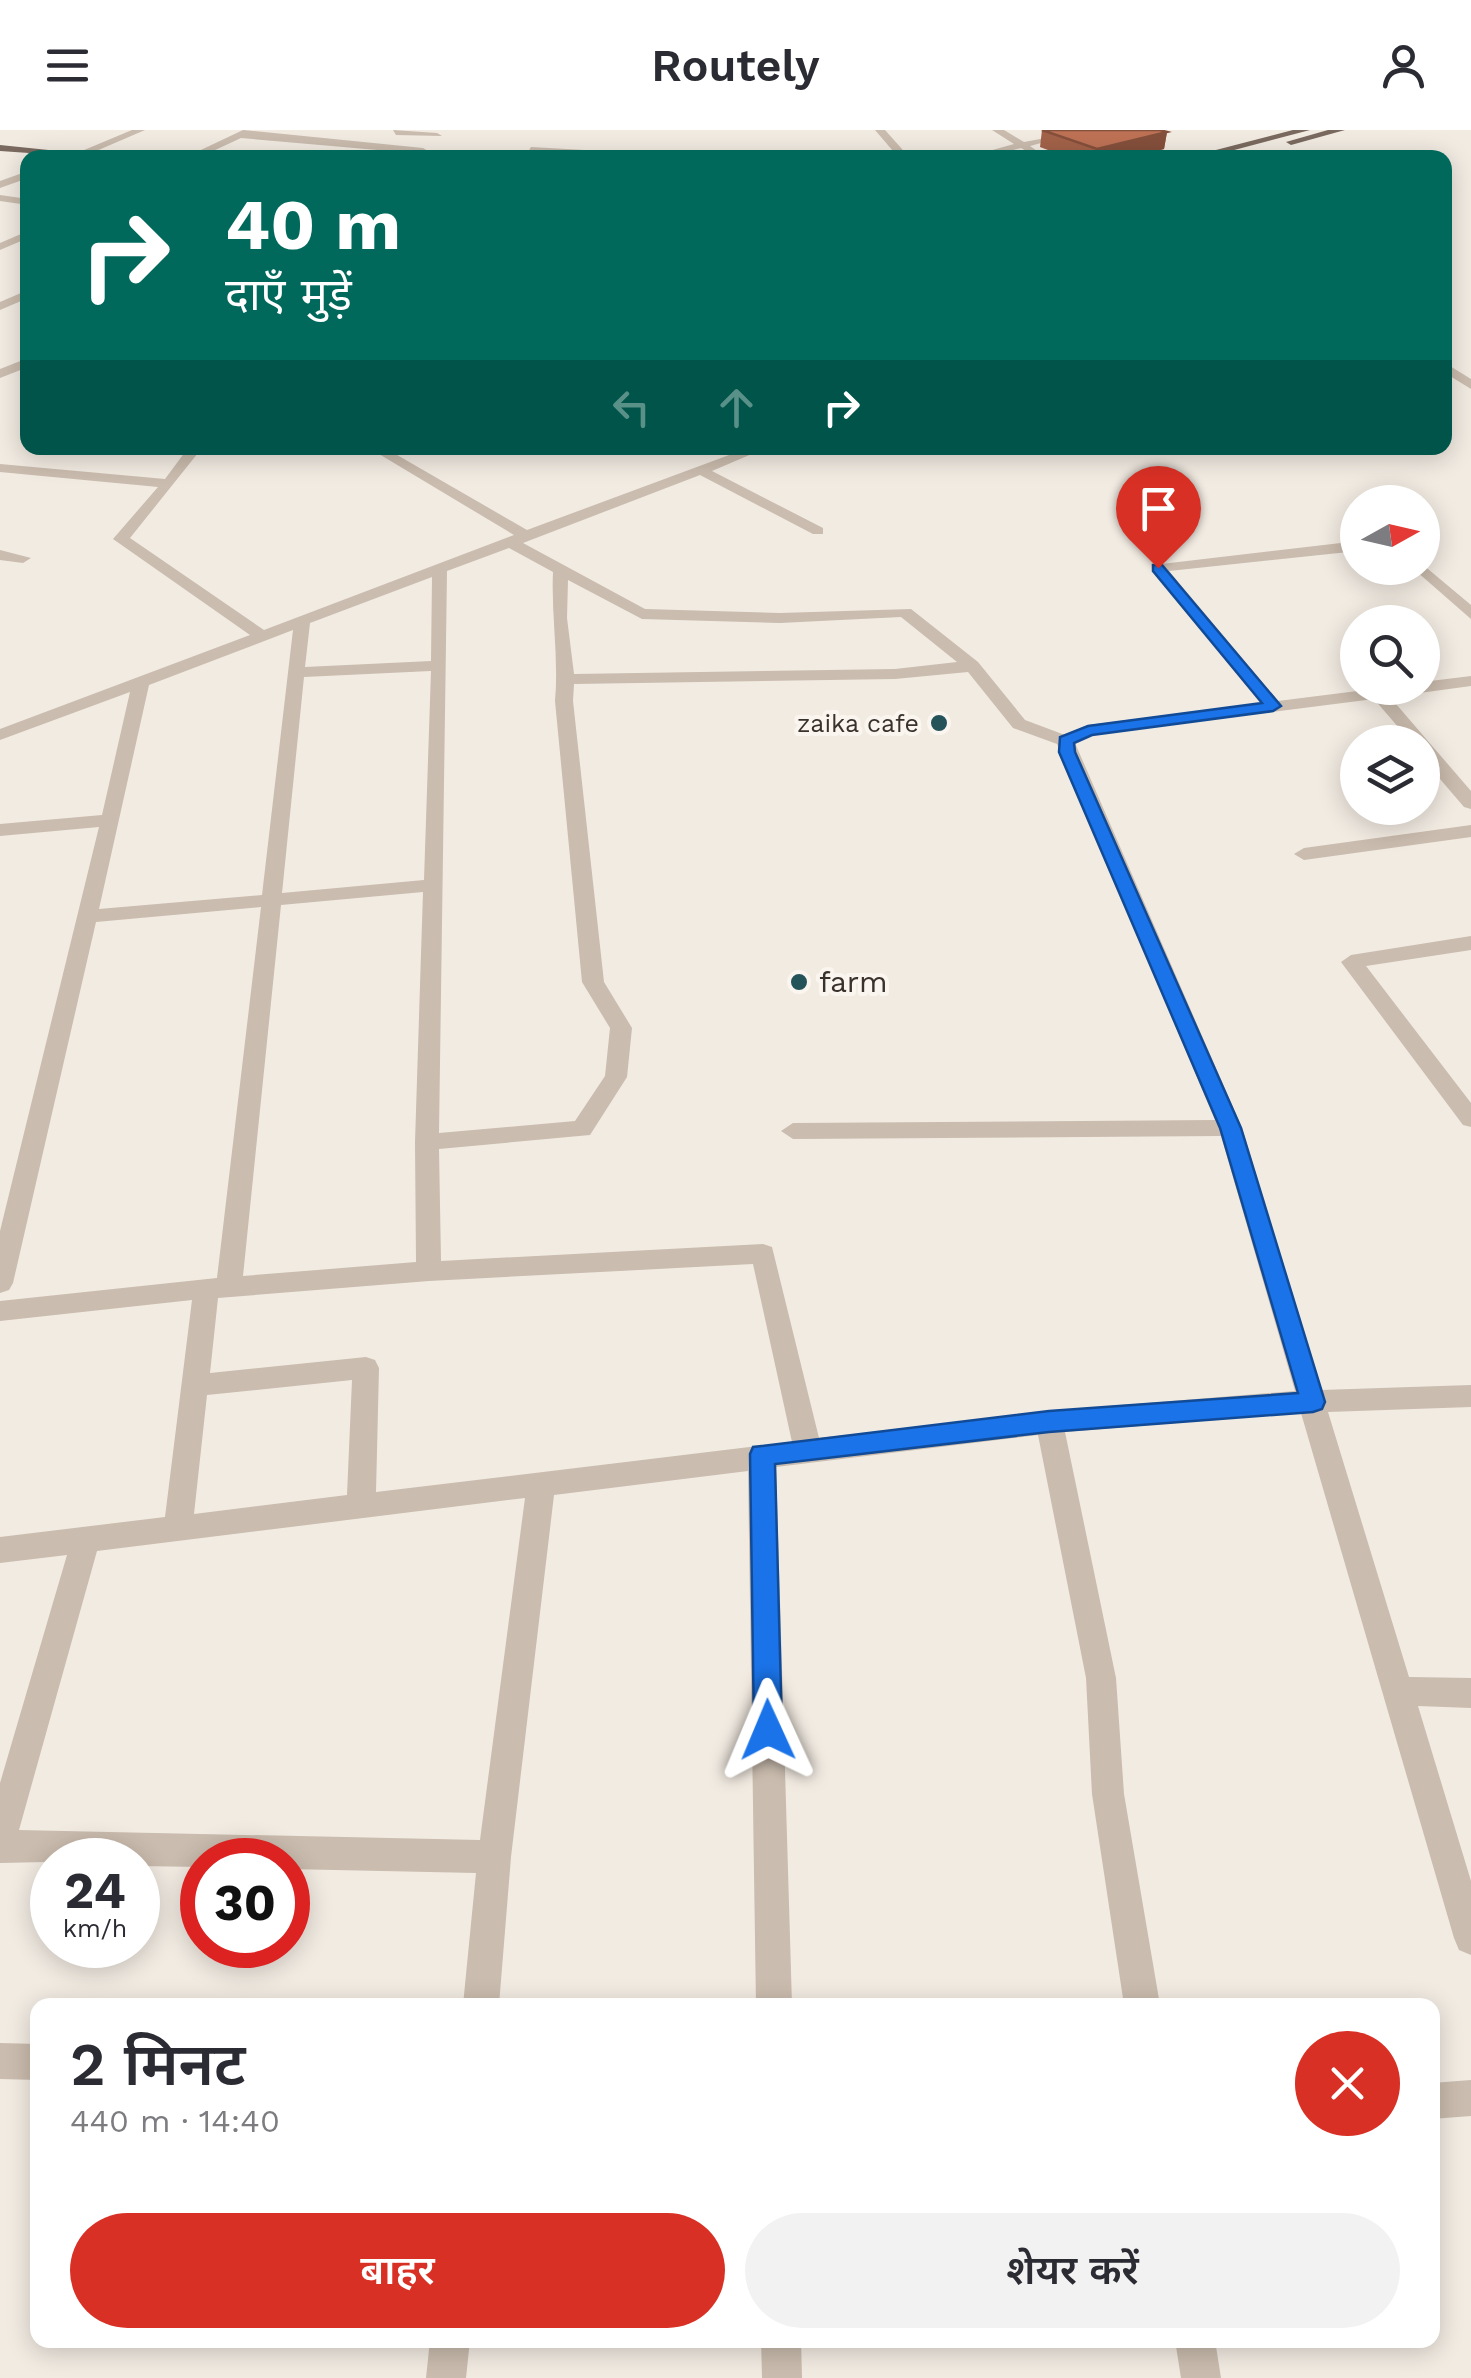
<!DOCTYPE html>
<html lang="hi">
<head>
<meta charset="utf-8">
<style>
  :root { --surface:#fff; --page:#f2f2f3; --text:#2b2b33; --muted:#7c7c81; --accent:#d93025 }
  body { margin:0; font-family:"Work Sans","Noto Sans Devanagari",sans-serif; background:var(--page); color:var(--text); height:100vh; display:flex; flex-direction:column; font-size:38px; white-space:nowrap }
  * { box-sizing:border-box; margin:0 }
  p { font-size:32px; color:var(--muted) }
  .icon { flex:none; width:55px; height:55px; fill:none; stroke:currentColor; stroke-width:2; stroke-linecap:round; stroke-linejoin:round }
  .map { position:relative; flex:1; overflow:hidden }
  .drawer { position:absolute; left:30px; top:1868px; width:1410px; height:350px; display:flex; flex-direction:column; background:var(--surface); border-radius:20px; box-shadow:0 5px 25px #0003 }
  .drawer>* { flex:none }
  .hud { position:absolute; left:20px; top:20px; width:1432px; height:305px; border-radius:20px; box-shadow:0 5px 25px #0003; background:#00695c; color:#fff; overflow:hidden }
  .needle { width:65px; rotate:82deg }
  .tools { position:absolute; left:1340px; top:355px; display:grid; gap:20px }
  .tools a { display:grid; place-items:center; width:100px; height:100px; border-radius:50%; background:var(--surface); box-shadow:0 5px 25px #0003; font-size:50px }
  .speed { position:absolute; left:30px; top:1708px; display:flex; gap:20px; font-size:50px; font-weight:700; text-align:center }
  .speed>* { display:grid; place-content:center; width:130px; height:130px; border-radius:50%; background:var(--surface); box-shadow:0 5px 25px #0003; line-height:1 }
  .speed small { font-size:25px; font-weight:400 }
  .speed .limit { border:15px solid #d22; background:#fff; color:#111 }
  .pin { position:absolute; display:grid; place-items:center; width:85px; height:85px; color:#fff; margin:-102px -42px; border-radius:50% 50% 50% 0; rotate:-45deg; box-shadow:0 0 10px #0007 }
  .pin .icon { rotate:45deg }
  .me { position:absolute; width:110px; margin:-55px; rotate:359deg; stroke-linejoin:round; filter:drop-shadow(0 0 8px #0008) }
  .turn { display:flex; align-items:center; gap:35px; height:210px; padding:0 40px; font-size:45px }
  .turn .icon { width:130px; height:130px; stroke-width:2.5 }
  .turn b { display:block; font-size:70px; line-height:85px }
  .lanes { display:flex; align-items:center; height:95px; padding:0 40px; background:#0003; justify-content:center; gap:50px; direction:ltr }
  .lanes .off { opacity:.35 }
  .round { display:grid; place-items:center; flex:none; width:105px; height:105px; border-radius:52px; background:var(--page) }
  .summary { display:flex; align-items:center; justify-content:space-between; height:170px; padding:0 40px }
  h1 { font-size:60px; font-weight:600; line-height:75px }
  .action { display:flex; gap:20px; margin-top:auto; padding:20px 40px }
  .action a { flex:1; height:115px; border-radius:60px; background:var(--accent); color:#fff; font-size:40px; font-weight:600; line-height:115px; text-align:center }
  .action a+a { background:var(--page); color:var(--text) }
  header { display:flex; justify-content:space-between; align-items:center; height:130px; padding:0 40px; background:var(--surface); font-size:45px; font-weight:600 }
  .map>svg:first-child { display:block }
  .lines { fill:none; stroke-linecap:round; stroke-linejoin:round }
  .minor { fill:#cabcae; fill-rule:evenodd }
  .major { fill:#7a695e; fill-rule:evenodd }
  .wall { fill:#a36249 }
  .shaded-wall { fill:#85503c }
  .building { fill:#be7255; stroke:#85503c; stroke-width:2.5 }
  .route { fill:#1a73e8; stroke:#114b97; stroke-width:2.5 }
  .poi-dot { fill:#245359; stroke:#faf5ef; stroke-width:4 }
  .labels { text-anchor:middle; stroke-width:8; stroke-linejoin:round; paint-order:stroke }
  .far-poi-label { font-size:25px; fill:#3a312c; stroke:#faf5ef; text-anchor:end }
  .poi-label { font-size:30px; fill:#3a312c; stroke:#faf5ef; text-anchor:start }
</style>
</head>
<body>
<header><svg class="icon" aria-label="menu" viewBox="0 0 24 24"><path d="M4 6h16M4 12h16M4 18h16"/></svg>Routely<svg class="icon" aria-label="person" viewBox="0 0 24 24"><circle cx="12" cy="8" r="4"/><path d="M4 21q1-7 8-7t8 7"/></svg></header>
<div class="map">
<svg width="1471" height="2248" viewBox="0 0 1471 2248">
  <rect width="100%" height="100%" fill="#f2ebe2"/>
  <g class="lines">
    <g class="minor">
      <path d="M132,0H145L80,28H65Z"/>
      <path d="M243,0L423,18L428,21L423,24L241,8L198,28H184Z"/>
      <path d="M393,0L437,3L442,6L396,5Z"/>
      <path d="M875,0H885L910,28H899Z"/>
      <path d="M992,0H1004L1024,12L1089,0L1030,16L1037,21L1032,24L1021,18L983,28H964L1014,14Z"/>
      <path d="M531,17L674,25L679,28L528,22Z"/>
      <path d="M28,41V48L0,58V51Z"/>
      <path d="M0,65L28,69V75L0,71Z"/>
      <path d="M28,101V108L0,120V113Z"/>
      <path d="M28,160V168L0,180V172Z"/>
      <path d="M28,228V237L0,248V239Z"/>
      <path d="M1445,233L1471,249V259L1445,243Z"/>
      <path d="M188,318H202L130,408L264,500L514,405L369,318H385L527,400L748,318H766L712,341L823,398V404H813L700,345L523,413L645,479L780,483L911,479L978,532L1025,590L1065,605L1088,595L1261,573L1153,441V435L1358,411V421L1169,441L1278,571L1381,558H1422V552L1471,546V556L1390,567L1471,661V679L1464,677L1422,628V612H1411L1374,569L1092,605L1075,613L1242,998L1321,1260L1471,1255V1277L1328,1282L1409,1547L1471,1548V1578L1418,1576L1471,1751V1825L1459,1820L1454,1808L1301,1283L1065,1302L1116,1548L1124,1664L1160,1875H1124L1092,1664L1086,1548L1038,1305L776,1337L792,1875H756L748,1341L554,1365L511,1727L499,1875H463L476,1743L288,1739V1730H202V1737L138,1736V1730L0,1733V1653L67,1425L0,1433V1407L165,1387L192,1170L0,1191V1171L217,1148L261,777L96,792L13,1153L9,1160L0,1163V1101L99,697L0,706V694L102,685L130,562L0,610V599L250,505L113,409L158,357L0,342V334L165,349ZM509,418L553,442C551,485 559,528 555,571L582,852L610,898L605,946L575,991L439,1003L447,441ZM432,447L431,531L305,537L310,493ZM568,450L642,489L780,493L901,487L957,532L895,539L574,544L567,488ZM293,500L262,765L99,779L149,555ZM431,541L424,750L282,763L304,547ZM968,542L1013,598L1057,614L1215,990L793,993L781,1001L793,1009L1221,1006L1295,1261L1049,1281L819,1308L772,1117L763,1114L441,1131L439,1019L590,1005L627,947L632,898L604,852L573,571L574,554L895,549ZM423,762L415,1012L416,1132L243,1146L281,775ZM753,1134L792,1312L376,1362L379,1238L375,1230L366,1227L210,1243L218,1168L429,1151ZM352,1250L347,1365L194,1384L207,1265ZM525,1368L480,1710L19,1700L97,1421Z"/>
      <path d="M0,420L31,428L23,433L0,430Z"/>
      <path d="M1422,434L1471,475V489L1416,441L1414,438H1422Z"/>
      <path d="M1471,695V707L1304,730L1294,724L1304,718Z"/>
      <path d="M1471,806V820L1366,836L1471,973V997L1463,995L1341,832L1351,825Z"/>
      <path d="M0,1913L38,1914V1950L0,1949Z"/>
      <path d="M1471,1950V1986L1432,1989V1953Z"/>
      <path d="M430,2210H470L466,2248H426Z"/>
      <path d="M761,2210H801L802,2248H762Z"/>
      <path d="M1175,2210H1215L1221,2248H1181Z"/>
    </g>
    <g class="major">
      <path d="M1293,0H1310L1204,28H1185Z"/>
      <path d="M1328,0H1345L1291,15L1286,12Z"/>
      <path d="M0,15L97,25L102,28L0,21Z"/>
    </g>
  </g>
  <path class="wall" d="M1042,0L1167,2L1164,19L1131,28H1069L1040,17Z"/>
  <path class="shaded-wall" d="M1167,2L1164,19L1131,28H1095L1097,19Z"/>
  <path class="building" d="M1042,0H1160L1167,2L1097,19Z"/>
  <path class="route" d="M1153,435H1162L1281,576L1273,581L1092,605L1074,613L1075,622L1241,998L1325,1272L1322,1279L1313,1282L1049,1302L775,1334L782,1600L778,1610L768,1614L758,1610L754,1600L750,1324L753,1317L1049,1281L1298,1263L1220,998L1059,622L1060,607L1088,596L1262,573L1153,441Z"/>
  <g class="poi-dot">
    <circle cx="939" cy="593" r="10"/>
    <circle cx="799" cy="852" r="10"/>
  </g>
  <g class="labels">
    <g class="far-poi-label">
      <text x="919" y="602">zaika cafe</text>
    </g>
    <g class="poi-label">
      <text x="819" y="862">farm</text>
    </g>
  </g>
</svg>
<div class="tools">
<a><svg class="needle" viewBox="-14 -14 28 28"><path d="M0-13l5 13h-10z" fill="#e53935"/><path d="M0 13l5-13h-10z" fill="#7c7c81"/></svg></a>
<a><svg class="icon" aria-label="search" viewBox="0 0 24 24"><circle cx="10" cy="10" r="6"/><path d="M15 15l6 6"/></svg></a>
<a><svg class="icon" aria-label="layers" viewBox="0 0 24 24"><path d="M12 4l9 5-9 5-9-5zM3 14l9 5 9-5"/></svg></a>
</div>
<div class="speed"><div>24<small>km/h</small></div><div class="limit">30</div></div>
<div class="pin" style="left:1158px;top:438px;background:#d93025"><svg class="icon" aria-label="arrive" viewBox="0 0 24 24"><path d="M6 21V4h12l-3 4 3 4H6"/></svg></div>
<svg class="me" style="left:768px;top:1600px" viewBox="-20 -20 40 40"><path d="M0-17L14 15 0 8-14 15z" fill="#1a73e8" stroke="#fff" stroke-width="4"/></svg>
<div class="hud">
<div class="turn"><svg class="icon" aria-label="right" viewBox="0 0 24 24"><path d="M7 20v-9h11M14 6l5 5-5 5"/></svg><div><b>40 m</b>दाएँ मुड़ें</div></div>
<div class="lanes"><svg class="icon off" aria-label="left" viewBox="0 0 24 24"><path d="M17 20v-9H6M10 6l-5 5 5 5"/></svg><svg class="icon off" aria-label="ahead" viewBox="0 0 24 24"><path d="M12 20V5M6 11l6-6 6 6"/></svg><svg class="icon" aria-label="right" viewBox="0 0 24 24"><path d="M7 20v-9h11M14 6l5 5-5 5"/></svg></div>
</div>
<section class="drawer">
<div class="summary"><div><h1>2 मिनट</h1><p>440 m · 14:40</p></div><a class="round" style="background:#d93025;color:#fff"><svg class="icon" aria-label="close" viewBox="0 0 24 24"><path d="M6 6l12 12M18 6L6 18"/></svg></a></div>
<div class="action"><a>बाहर</a><a>शेयर करें</a></div>
</section>
</div>
</body>
</html>
